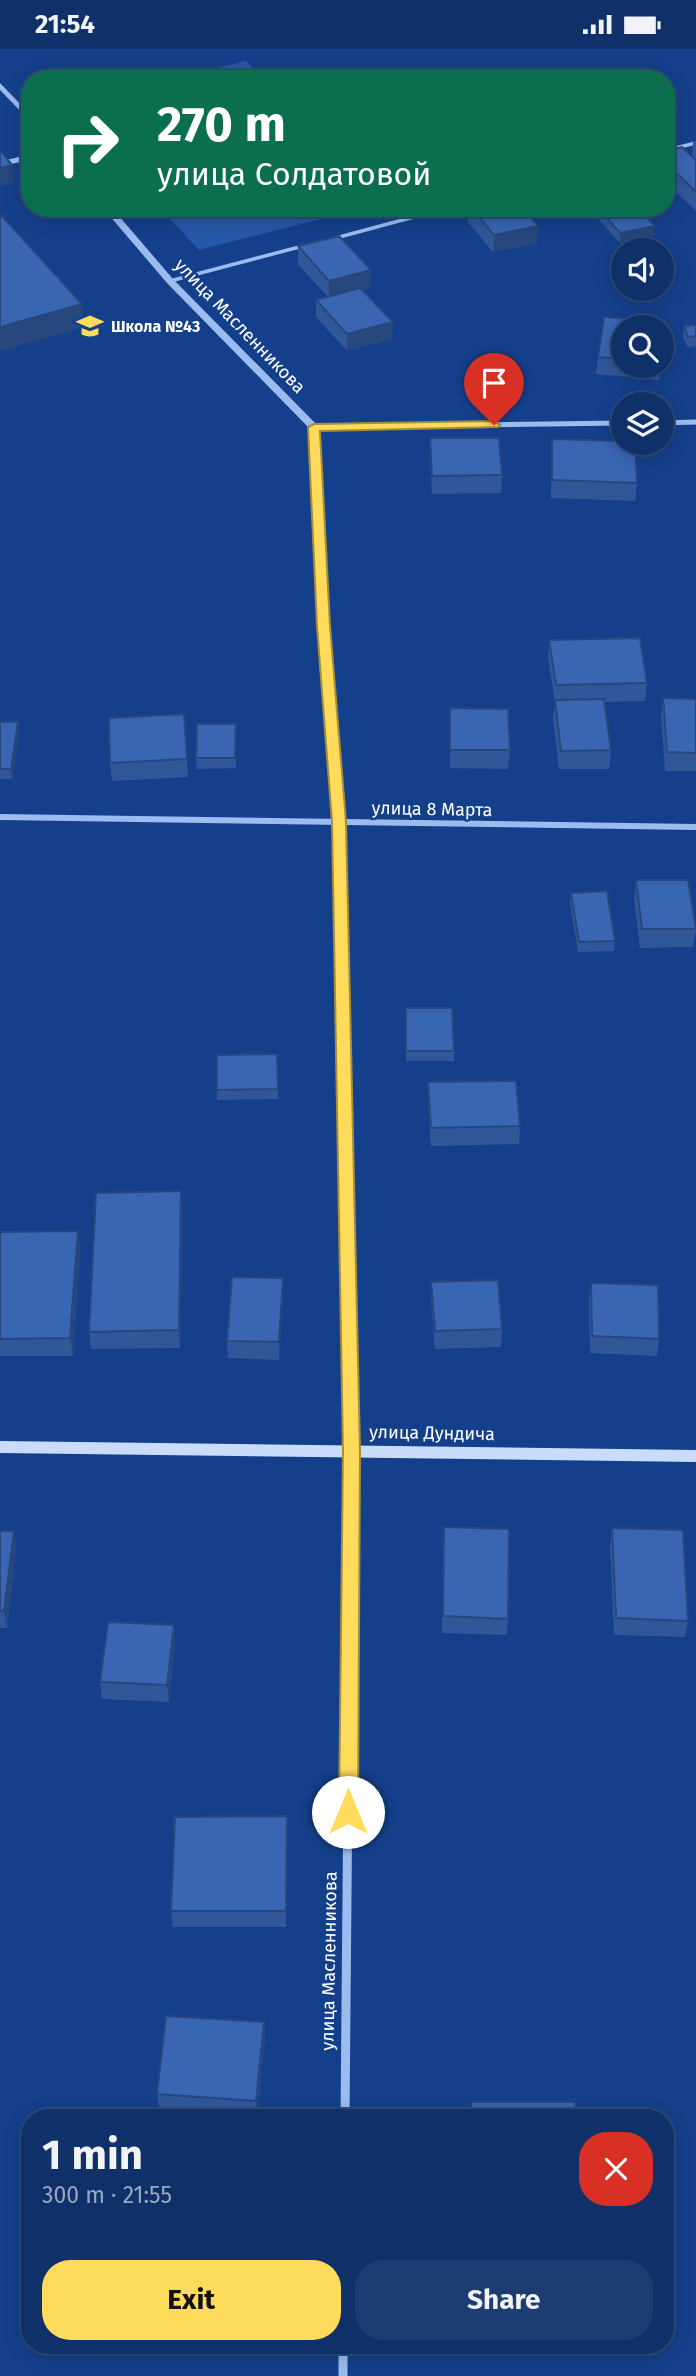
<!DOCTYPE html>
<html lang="en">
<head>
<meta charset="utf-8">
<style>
  :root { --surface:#0f3068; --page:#1d3c71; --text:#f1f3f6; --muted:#9ba9c0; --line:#2f4b7c; --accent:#ffdb5b }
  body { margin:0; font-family:"Fira Sans",sans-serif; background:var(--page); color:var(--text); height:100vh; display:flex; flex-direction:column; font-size:26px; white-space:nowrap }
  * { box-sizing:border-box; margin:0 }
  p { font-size:23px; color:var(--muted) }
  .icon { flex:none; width:38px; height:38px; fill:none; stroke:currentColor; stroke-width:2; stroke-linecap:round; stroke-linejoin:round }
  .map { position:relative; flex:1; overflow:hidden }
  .drawer { position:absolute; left:21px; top:2060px; width:653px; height:245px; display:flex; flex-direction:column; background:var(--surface); border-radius:28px; box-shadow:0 4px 18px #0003,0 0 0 2px var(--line) }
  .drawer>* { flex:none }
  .banner { position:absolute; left:21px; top:21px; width:654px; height:147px; border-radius:28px; box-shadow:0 4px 18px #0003,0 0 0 2px var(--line); background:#0b6e4f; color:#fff; overflow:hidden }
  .controls { position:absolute; left:611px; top:189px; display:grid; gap:14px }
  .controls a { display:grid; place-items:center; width:63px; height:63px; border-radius:50%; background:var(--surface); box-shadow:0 4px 18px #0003,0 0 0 2px var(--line); font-size:35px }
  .pin { position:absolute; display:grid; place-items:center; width:60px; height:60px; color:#fff; margin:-72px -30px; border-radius:50% 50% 50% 0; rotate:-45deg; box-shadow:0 0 7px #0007 }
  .pin .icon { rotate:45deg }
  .me { position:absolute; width:77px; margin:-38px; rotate:0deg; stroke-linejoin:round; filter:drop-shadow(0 0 5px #0008) }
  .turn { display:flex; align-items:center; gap:24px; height:147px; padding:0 21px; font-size:32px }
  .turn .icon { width:91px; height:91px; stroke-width:2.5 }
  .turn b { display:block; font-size:49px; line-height:60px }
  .round { display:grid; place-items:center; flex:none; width:74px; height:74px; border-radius:28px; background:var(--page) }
  .summary { display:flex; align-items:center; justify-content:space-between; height:119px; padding:0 21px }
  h1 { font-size:42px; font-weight:700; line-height:52px }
  .cta { display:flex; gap:14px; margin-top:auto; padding:14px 21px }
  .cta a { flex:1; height:80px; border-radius:28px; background:var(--accent); color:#111; font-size:28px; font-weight:700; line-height:80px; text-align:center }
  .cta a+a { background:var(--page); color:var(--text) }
  .status { display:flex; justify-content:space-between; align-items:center; height:49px; padding:0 35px; background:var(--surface); direction:ltr }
  .status svg { height:19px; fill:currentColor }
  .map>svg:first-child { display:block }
  .green { fill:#2658aa }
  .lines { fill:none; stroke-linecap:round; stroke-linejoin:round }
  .service { stroke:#9cbcf0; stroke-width:3.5 }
  .minor-far2 { stroke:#9cbcf0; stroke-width:5 }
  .minor-far1 { stroke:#9cbcf0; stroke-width:6 }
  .minor { stroke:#9cbcf0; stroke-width:9 }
  .tertiary { fill:#9cbcf0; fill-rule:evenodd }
  .secondary { fill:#cadcfb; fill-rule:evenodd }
  .wall { fill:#305899 }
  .shaded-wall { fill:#27477d }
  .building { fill:#3866b2; stroke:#27477d; stroke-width:2 }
  .route { fill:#ffdb5b; stroke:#a68e3b; stroke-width:2 }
  .labels { text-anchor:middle; stroke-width:5; stroke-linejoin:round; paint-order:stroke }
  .far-poi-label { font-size:16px; font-weight:bold; fill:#fff; stroke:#14408b; text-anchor:start }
  .street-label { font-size:18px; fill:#fff; stroke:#14408b }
</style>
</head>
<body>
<div class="status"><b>21:54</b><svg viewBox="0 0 49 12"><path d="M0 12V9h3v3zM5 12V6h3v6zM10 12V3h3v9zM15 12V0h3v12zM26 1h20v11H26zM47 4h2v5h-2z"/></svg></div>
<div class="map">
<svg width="696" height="2327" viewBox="0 0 696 2327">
  <rect width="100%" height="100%" fill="#14408b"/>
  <g class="green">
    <path d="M246,12L264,30H171Z"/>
    <path d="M160,159H364L199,201Z"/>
  </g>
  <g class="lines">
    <g class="service">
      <path d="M667,101L696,94"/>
      <path d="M332,190L447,159"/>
      <path d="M170,232L303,197"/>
    </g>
    <g class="minor-far2">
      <path d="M0,115L30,108"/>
      <path d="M662,374L696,373"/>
      <path d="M314,378L623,374"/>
    </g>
    <path class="minor-far1" d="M0,768L696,778"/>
    <g class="minor">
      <path d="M345,2068L351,1402"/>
      <path d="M343,2296V2327"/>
    </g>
    <g class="tertiary">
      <path d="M0,34L30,65V72L0,41Z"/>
      <path d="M103,159H112L173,230L319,378L329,577L344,773L358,1402L356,1406L351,1407L346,1406L344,1402L334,773L319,577L309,379L167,234Z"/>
    </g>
    <path class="secondary" d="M0,1392L696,1401V1413L0,1404Z"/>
  </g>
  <g class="wall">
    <path d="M693,92H696V162L667,134V101L692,107Z"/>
    <path d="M468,159H523L537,194L493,203L468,173Z"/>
    <path d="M591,159H638L655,177L654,186L620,194L591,162Z"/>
    <path d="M298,197L371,221L370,239L362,241L392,290L347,302L316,268V251L328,248L298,215Z"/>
    <path d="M604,268L666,273L662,310V278H623V317H661L659,331L596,325L598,308Z"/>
    <path d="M696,276V297L687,298L683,287L684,277Z"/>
    <path d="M430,389L502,426L501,444L432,445L430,407Z"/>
    <path d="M552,390L637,434L635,452L551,449Z"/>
    <path d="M549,591L647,634L645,652L605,653L611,701L609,720H559L553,669L555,654L548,609Z"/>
    <path d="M663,649L696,650V722H665L661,667Z"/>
    <path d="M450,659L510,701L508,720L450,719Z"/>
    <path d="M184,665L188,728L112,732L110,714Z"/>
    <path d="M0,673L19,683L12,730H0Z"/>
    <path d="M236,675V719L197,720L196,709Z"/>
    <path d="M636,831L696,880L693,898L640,899L634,849Z"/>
    <path d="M571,844L615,892L614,902L578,903L570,854Z"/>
    <path d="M406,959L454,1002V1012H406Z"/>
    <path d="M277,1005L278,1050L217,1051V1006Z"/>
    <path d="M428,1033L520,1077L519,1095L431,1097L428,1052Z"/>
    <path d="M181,1142L183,1160L180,1299L91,1300L89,1283Z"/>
    <path d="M78,1182L80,1200L73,1307H0V1183Z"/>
    <path d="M283,1229V1246L279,1311L228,1309L227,1292Z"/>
    <path d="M431,1233L502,1280L501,1298L435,1300L431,1251Z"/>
    <path d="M591,1234L659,1290L657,1307L590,1304L589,1251Z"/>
    <path d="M612,1479L688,1572L685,1588L614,1586L610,1496Z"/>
    <path d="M0,1482H14L16,1499L7,1579H0Z"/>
    <path d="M444,1495L508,1570L507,1586L442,1584Z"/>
    <path d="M174,1576L175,1593L169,1653L102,1650L100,1633Z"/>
    <path d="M287,1767L286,1878H173L171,1862Z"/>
    <path d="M264,1973L265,1988L257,2067L159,2060L157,2045Z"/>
  </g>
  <g class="shaded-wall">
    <path d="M12,116L14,134L0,137V119Z"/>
    <path d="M538,177L537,194L493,203L494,186Z"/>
    <path d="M655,177L654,186L620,194V184Z"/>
    <path d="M371,221L370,239L329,249V232Z"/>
    <path d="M82,255L84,278L0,302V278Z"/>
    <path d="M393,273L392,290L347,302V285Z"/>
    <path d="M18,673L19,683L12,730L11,720Z"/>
    <path d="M181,1142L183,1160L180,1299L179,1281Z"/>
    <path d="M78,1182L80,1200L73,1307L70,1289Z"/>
    <path d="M283,1229V1246L279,1311V1293Z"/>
    <path d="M14,1482L16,1499L7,1579L4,1562Z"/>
    <path d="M174,1576L175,1593L169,1653L167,1636Z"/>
    <path d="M264,1973L265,1988L257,2067L256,2052Z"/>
  </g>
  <g class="building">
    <path d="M682,98L696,111V143L667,115V101Z"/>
    <path d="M0,101L12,116L0,119Z"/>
    <path d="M471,159H523L538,177L494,186Z"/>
    <path d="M598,159H638L655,177L620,184Z"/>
    <path d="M0,165L82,255L0,278Z"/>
    <path d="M339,187L371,221L329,232L298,197Z"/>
    <path d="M360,239L393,273L347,285L316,251Z"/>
    <path d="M604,268L666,273L662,305V278H623V310L598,308Z"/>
    <path d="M696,276V287L688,288L684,277Z"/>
    <path d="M430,389H499L502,426L432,427Z"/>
    <path d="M552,390L623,392V394H635L637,434L552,431Z"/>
    <path d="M640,589L647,634L556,636L549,591Z"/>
    <path d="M663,649L696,650V704L667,703Z"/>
    <path d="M604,650L611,701L561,702L555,651Z"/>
    <path d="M450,659L508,660L510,701H450Z"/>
    <path d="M184,665L187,710L110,714L109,669Z"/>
    <path d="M0,673H18L11,720H0Z"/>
    <path d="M197,675H236L235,709H196Z"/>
    <path d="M636,831H688L696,880H642Z"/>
    <path d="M607,842L615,892L579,893L571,844Z"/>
    <path d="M406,959H452L454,1002H406Z"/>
    <path d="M277,1005L278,1040L217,1041V1006Z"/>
    <path d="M516,1032L520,1077L431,1079L428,1033Z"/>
    <path d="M181,1142L179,1281L89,1283L96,1144Z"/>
    <path d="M78,1182L70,1289L0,1290V1183Z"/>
    <path d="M232,1228L283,1229L279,1293L227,1292Z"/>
    <path d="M498,1231L502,1280L435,1282L431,1233Z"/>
    <path d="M591,1234L658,1236L659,1290L592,1287Z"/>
    <path d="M444,1478L509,1480L508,1570L443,1567Z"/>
    <path d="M612,1479L683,1481L688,1572L616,1569Z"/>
    <path d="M0,1482H14L4,1562H0Z"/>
    <path d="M108,1573L174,1576L167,1636L100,1633Z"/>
    <path d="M287,1767L286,1862H171L175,1768Z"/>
    <path d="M166,1967L264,1973L256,2052L157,2045Z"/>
    <path d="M471,2053H575L576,2068H472Z"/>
  </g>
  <path class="route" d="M494,372L500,376L498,378L320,382L330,577L346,773L360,1402L358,1763L355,1769L348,1772L342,1769L339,1763L343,1402L332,773L317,577L308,378L314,375Z"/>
  <defs>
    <g id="school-bare" transform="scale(2.1)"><path d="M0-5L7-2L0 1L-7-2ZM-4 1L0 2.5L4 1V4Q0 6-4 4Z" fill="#ffdb5b" stroke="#14408b" stroke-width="2.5" paint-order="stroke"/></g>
  </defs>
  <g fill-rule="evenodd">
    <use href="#school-bare" x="90" y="277"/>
  </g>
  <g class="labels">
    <g class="far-poi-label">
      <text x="111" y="283">Школа №43</text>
    </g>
    <g class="street-label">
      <text transform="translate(240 277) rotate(46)" y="6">улица Масленникова</text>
      <text transform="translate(432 760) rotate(1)" y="6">улица 8 Марта</text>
      <text transform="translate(432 1384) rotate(1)" y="6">улица Дундича</text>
      <text transform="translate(329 1912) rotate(-89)" y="6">улица Масленникова</text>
    </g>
  </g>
</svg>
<div class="controls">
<a><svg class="icon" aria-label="sound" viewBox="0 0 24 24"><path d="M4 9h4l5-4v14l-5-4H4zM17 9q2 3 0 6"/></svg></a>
<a><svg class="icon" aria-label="search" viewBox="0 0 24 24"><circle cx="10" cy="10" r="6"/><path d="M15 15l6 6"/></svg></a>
<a><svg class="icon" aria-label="layers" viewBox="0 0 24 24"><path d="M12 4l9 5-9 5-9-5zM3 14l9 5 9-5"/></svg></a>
</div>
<div class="pin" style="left:494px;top:376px;background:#d93025"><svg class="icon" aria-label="arrive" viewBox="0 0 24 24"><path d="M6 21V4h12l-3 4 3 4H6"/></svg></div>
<svg class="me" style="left:348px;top:1763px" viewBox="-20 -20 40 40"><circle r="19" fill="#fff"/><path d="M0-13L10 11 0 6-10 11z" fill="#ffdb5b"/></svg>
<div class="banner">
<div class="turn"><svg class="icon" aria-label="right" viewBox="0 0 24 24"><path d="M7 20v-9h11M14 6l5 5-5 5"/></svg><div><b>270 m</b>улица Солдатовой</div></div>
</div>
<section class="drawer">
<div class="summary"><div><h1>1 min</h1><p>300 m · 21:55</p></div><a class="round" style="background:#d93025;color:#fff"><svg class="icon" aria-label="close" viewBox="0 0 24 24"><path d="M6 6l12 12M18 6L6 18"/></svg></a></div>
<div class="cta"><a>Exit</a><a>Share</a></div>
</section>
</div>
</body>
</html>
